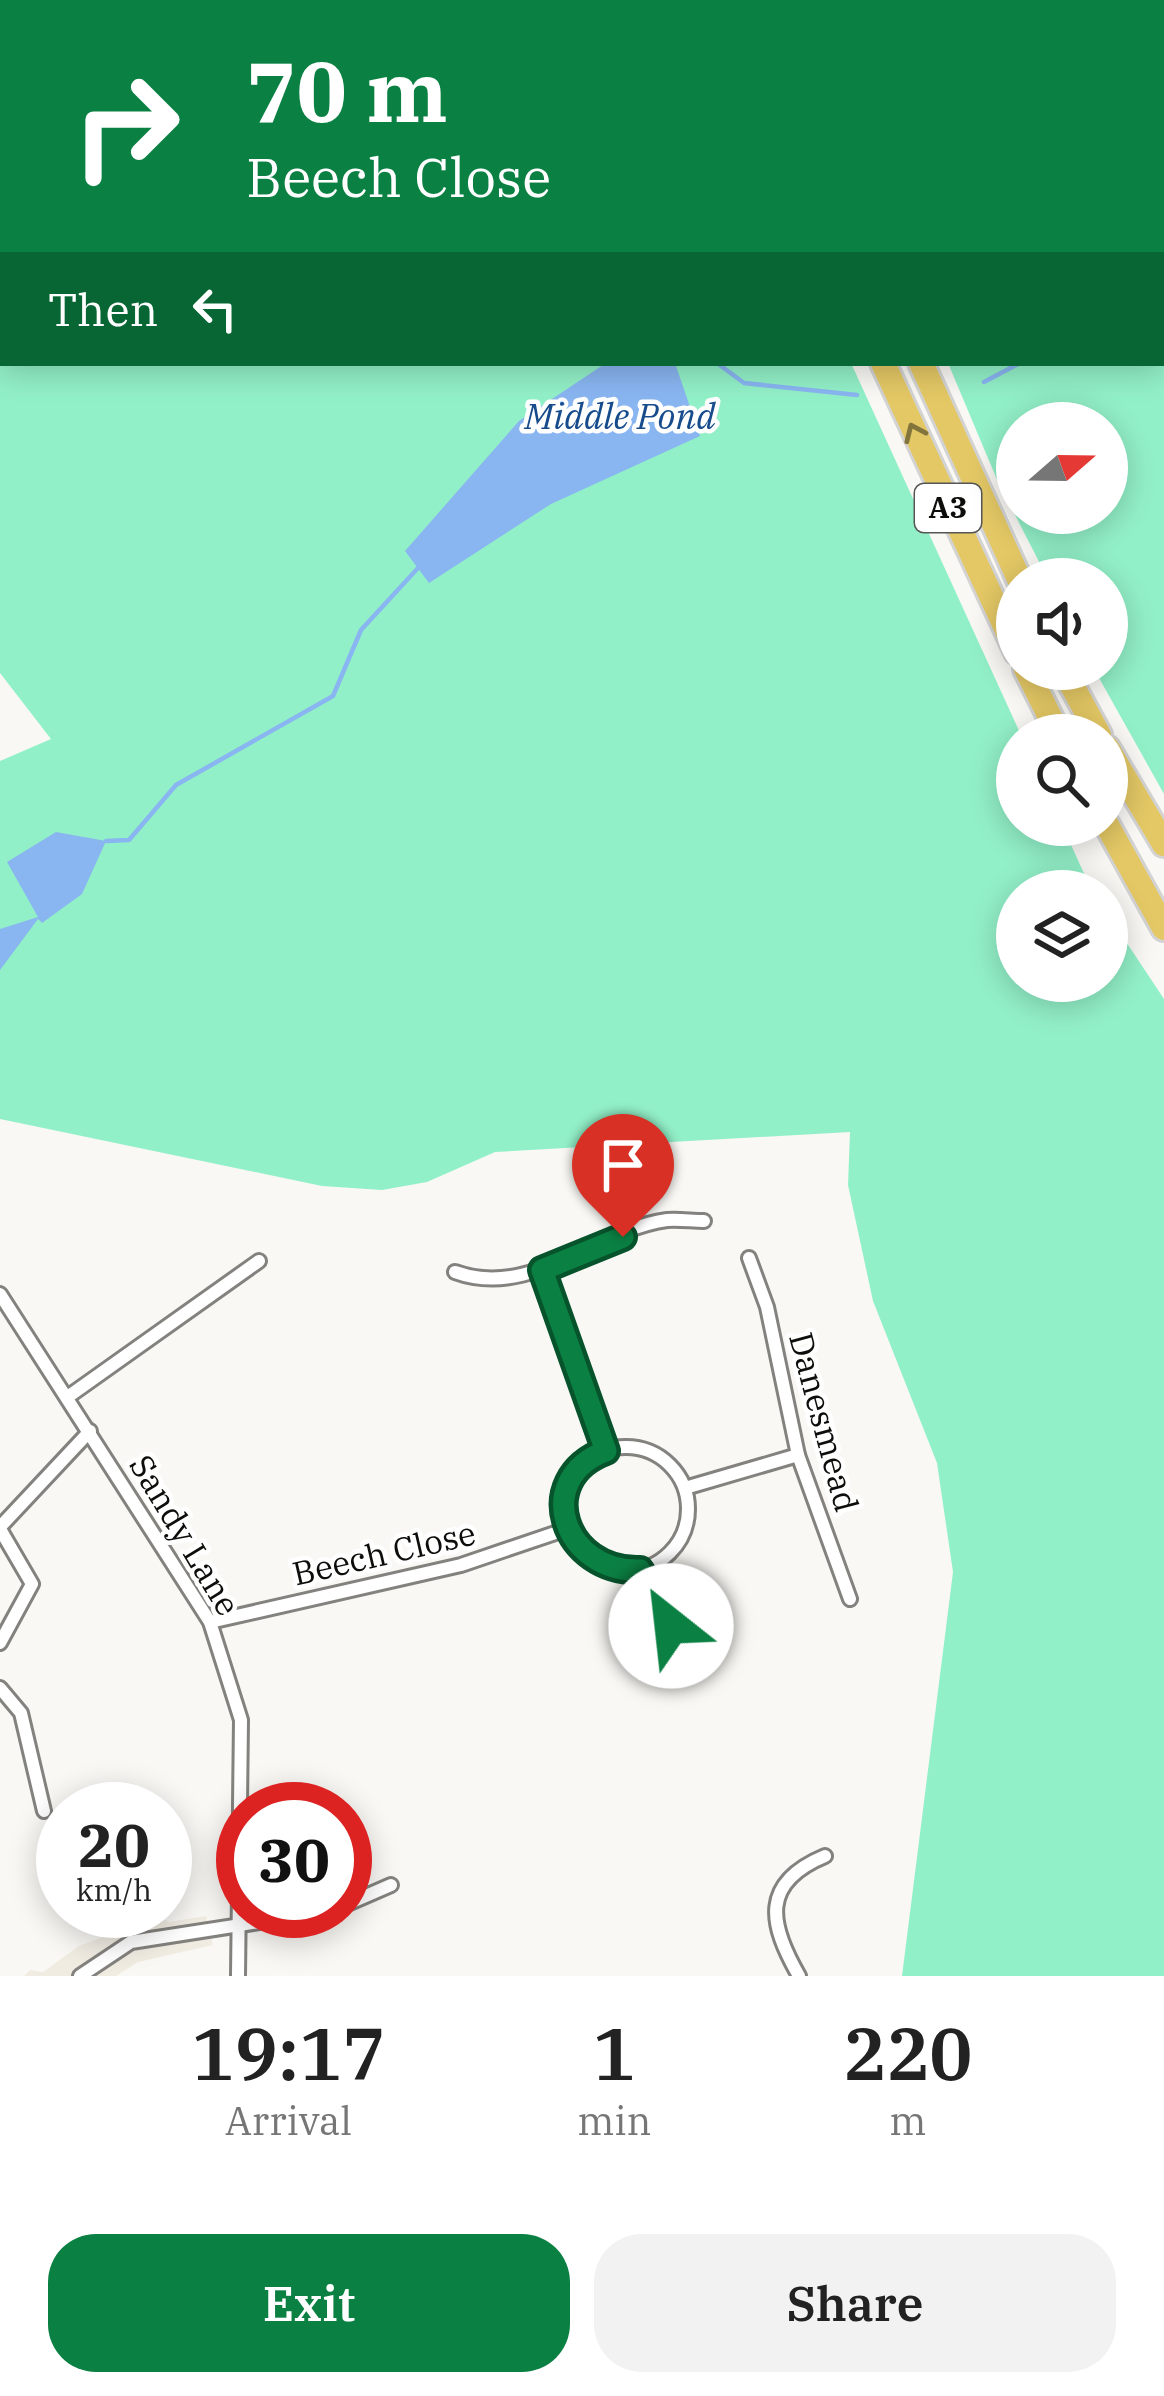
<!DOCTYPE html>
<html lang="en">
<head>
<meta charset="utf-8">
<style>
  :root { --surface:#fff; --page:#f2f2f2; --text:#222; --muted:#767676; --accent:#0b8043 }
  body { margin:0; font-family:"IBM Plex Serif",serif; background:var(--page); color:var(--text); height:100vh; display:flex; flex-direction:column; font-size:45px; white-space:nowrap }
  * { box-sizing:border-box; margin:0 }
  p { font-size:39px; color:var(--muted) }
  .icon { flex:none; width:66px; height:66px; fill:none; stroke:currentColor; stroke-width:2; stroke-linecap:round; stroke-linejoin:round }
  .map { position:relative; height:1976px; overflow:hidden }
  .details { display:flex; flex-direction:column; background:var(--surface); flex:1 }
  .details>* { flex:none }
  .banner { position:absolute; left:0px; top:0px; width:1164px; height:366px; box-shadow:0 6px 30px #0003; background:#0b8043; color:#fff; overflow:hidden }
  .needle { width:78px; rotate:70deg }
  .tools { position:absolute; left:996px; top:402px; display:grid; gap:24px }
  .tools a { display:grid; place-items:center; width:132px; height:132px; border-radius:50%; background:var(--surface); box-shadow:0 6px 30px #0003; font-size:60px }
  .speed { position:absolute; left:36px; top:1782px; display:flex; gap:24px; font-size:60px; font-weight:700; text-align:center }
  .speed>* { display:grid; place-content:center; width:156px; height:156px; border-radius:50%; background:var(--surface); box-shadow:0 6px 30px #0003; line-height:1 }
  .speed small { font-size:30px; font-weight:400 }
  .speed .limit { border:18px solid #d22; background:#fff; color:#111 }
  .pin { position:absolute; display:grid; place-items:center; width:102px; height:102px; color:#fff; margin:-123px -51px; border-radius:50% 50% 50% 0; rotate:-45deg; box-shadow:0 0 12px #0007 }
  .pin .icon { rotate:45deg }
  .me { position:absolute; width:132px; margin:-66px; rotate:331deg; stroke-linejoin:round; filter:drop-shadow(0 0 9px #0008) }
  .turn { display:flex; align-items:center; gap:42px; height:252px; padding:0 48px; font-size:54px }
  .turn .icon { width:156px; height:156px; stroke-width:2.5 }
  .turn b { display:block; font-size:84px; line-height:102px }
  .then { display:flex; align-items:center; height:114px; padding:0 48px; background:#0003; gap:24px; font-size:45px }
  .eta { display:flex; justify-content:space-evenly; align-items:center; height:204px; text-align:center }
  .eta b { font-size:72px; font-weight:600; line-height:84px }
  .button { display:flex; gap:24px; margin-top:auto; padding:24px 48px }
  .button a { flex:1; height:138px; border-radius:48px; background:var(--accent); color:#fff; font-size:48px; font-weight:600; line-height:138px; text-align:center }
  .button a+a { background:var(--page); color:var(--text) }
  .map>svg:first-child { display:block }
  .built { fill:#f0ece2 }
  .green { fill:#92f0c8; fill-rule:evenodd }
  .water { fill:#89b5f1 }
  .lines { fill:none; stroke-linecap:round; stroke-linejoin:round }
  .stream { stroke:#89b5f1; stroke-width:4.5 }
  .street-casing { stroke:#83827e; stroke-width:18 }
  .highway-casing { stroke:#d3d3d3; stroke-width:30 }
  .street { stroke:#fff; stroke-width:12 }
  .highway { stroke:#e4c865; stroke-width:24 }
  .oneway { stroke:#83743c }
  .route-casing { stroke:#07532c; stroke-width:30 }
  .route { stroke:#0b8043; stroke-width:21 }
  .labels { text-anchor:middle; stroke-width:9; stroke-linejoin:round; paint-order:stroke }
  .shield { fill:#fff; stroke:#565654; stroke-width:3 }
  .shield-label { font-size:30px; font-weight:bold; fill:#0d0d0b }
  .street-label { font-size:33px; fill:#0d0d0b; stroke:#fff }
  .water-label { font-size:36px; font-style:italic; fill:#164b8c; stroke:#fff }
</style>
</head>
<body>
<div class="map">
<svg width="1164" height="1976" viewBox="0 0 1164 1976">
  <rect width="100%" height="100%" fill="#f9f8f4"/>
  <path class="built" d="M159,1916L169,1922L206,1916L213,1945L138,1962L116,1976H24L30,1970L43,1972L79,1946Z"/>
  <g class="green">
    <path d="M0,0H625L3,3V363H851L1021,735L1017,825H1062L1092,891H1017V981H1107V913L1164,999V1976H902L953,1572L937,1463L873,1301L848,1185L850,1132L495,1152L427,1182L382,1190L322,1186L0,1119V761L51,739L0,673Z"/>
    <path d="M1164,249V794L1094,669H1107V579H1048L998,482L948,363H1161ZM1017,423H1107V513H1017Z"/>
  </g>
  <g class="water">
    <path d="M606,363H675L700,436L551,504L429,583L405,551L519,421Z"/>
    <path d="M56,832L106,841L82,894L42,923L38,919L0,970V929L38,917L7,862Z"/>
  </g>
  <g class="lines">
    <g class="stream">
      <path d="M1161,289L1164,287"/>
      <path d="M717,363L744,383L857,395"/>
      <path d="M984,382L1020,363"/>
      <path d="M106,841L129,840L176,785L333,696L361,630L418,568"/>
    </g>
    <g class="street-casing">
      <g id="street">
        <path d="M749,1258L767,1307L798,1455L850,1599"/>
        <path d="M541,1270L606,1451"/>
        <path d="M455,1272C532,1300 594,1230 667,1220C679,1219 692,1221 704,1221"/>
        <path d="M0,1294L210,1622L241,1720L238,1976"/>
        <path d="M69,1396L259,1261"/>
        <circle cx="626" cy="1509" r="62"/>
        <path d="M685,1488L798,1455"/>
        <path d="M0,1527L90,1431"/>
        <path d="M0,1529L32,1584L0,1643"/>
        <path d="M640,1570L656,1591L686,1661"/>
        <path d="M210,1622L461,1565L567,1529"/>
        <path d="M0,1688L21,1713L44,1811"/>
        <path d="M345,1905L391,1885"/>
        <path d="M80,1976L131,1942L330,1911"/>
        <path d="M799,1976C769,1924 760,1883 825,1856"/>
      </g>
    </g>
    <g class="highway-casing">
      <g id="highway">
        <path d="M725,0L727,3"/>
        <path d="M764,0L765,3"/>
        <path d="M883,363L1017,652"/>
        <path d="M921,363L1019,579"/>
        <path d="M1026,669L1059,735"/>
        <path d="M1063,669L1099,735"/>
        <path d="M1107,748L1164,844"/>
        <path d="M1107,825L1164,928"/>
      </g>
    </g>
    <use href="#street" class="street"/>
    <use href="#highway" class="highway"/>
  </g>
  <defs><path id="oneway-chevron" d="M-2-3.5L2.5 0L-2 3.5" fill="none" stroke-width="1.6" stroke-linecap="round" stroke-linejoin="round" transform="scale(3)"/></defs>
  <use class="oneway" href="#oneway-chevron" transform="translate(914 432) rotate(-114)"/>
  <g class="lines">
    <g class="route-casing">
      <path id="route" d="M623,1237L542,1270L606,1451C531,1479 564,1573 640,1570L671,1626"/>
    </g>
    <use href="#route" class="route"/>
  </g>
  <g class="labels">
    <rect class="shield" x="915" y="484" width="66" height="48" rx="9"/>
    <g class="shield-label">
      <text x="948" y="518">A3</text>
    </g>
    <g class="street-label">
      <text transform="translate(824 1422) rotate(75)" y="12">Danesmead</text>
      <text transform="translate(185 1535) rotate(59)" y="12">Sandy Lane</text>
      <text transform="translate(384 1553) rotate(-13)" y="12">Beech Close</text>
    </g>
    <g class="water-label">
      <text x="620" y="429">Middle Pond</text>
    </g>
  </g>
</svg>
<div class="tools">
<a><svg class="needle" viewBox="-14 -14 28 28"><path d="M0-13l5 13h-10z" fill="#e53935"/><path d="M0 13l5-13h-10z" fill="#767676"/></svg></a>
<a><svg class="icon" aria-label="sound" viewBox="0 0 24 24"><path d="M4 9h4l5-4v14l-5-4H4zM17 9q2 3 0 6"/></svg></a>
<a><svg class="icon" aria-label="search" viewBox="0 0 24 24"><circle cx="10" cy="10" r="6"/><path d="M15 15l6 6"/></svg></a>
<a><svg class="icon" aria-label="layers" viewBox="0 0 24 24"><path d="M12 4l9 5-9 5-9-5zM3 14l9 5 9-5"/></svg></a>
</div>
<div class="speed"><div>20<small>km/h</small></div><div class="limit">30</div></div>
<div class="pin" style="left:623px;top:1237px;background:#d93025"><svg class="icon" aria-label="arrive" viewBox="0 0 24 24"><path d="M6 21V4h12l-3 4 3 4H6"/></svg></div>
<svg class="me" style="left:671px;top:1626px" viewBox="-20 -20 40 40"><circle r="19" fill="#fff"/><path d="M0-13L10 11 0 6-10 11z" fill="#0b8043"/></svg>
<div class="banner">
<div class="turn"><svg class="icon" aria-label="right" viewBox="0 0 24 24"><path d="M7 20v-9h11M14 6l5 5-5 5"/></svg><div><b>70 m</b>Beech Close</div></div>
<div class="then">Then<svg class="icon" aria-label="left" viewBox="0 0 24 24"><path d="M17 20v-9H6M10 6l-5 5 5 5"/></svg></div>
</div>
</div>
<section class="details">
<div class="eta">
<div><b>19:17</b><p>Arrival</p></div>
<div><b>1</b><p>min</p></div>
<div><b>220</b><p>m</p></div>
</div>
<div class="button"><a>Exit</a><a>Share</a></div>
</section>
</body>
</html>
